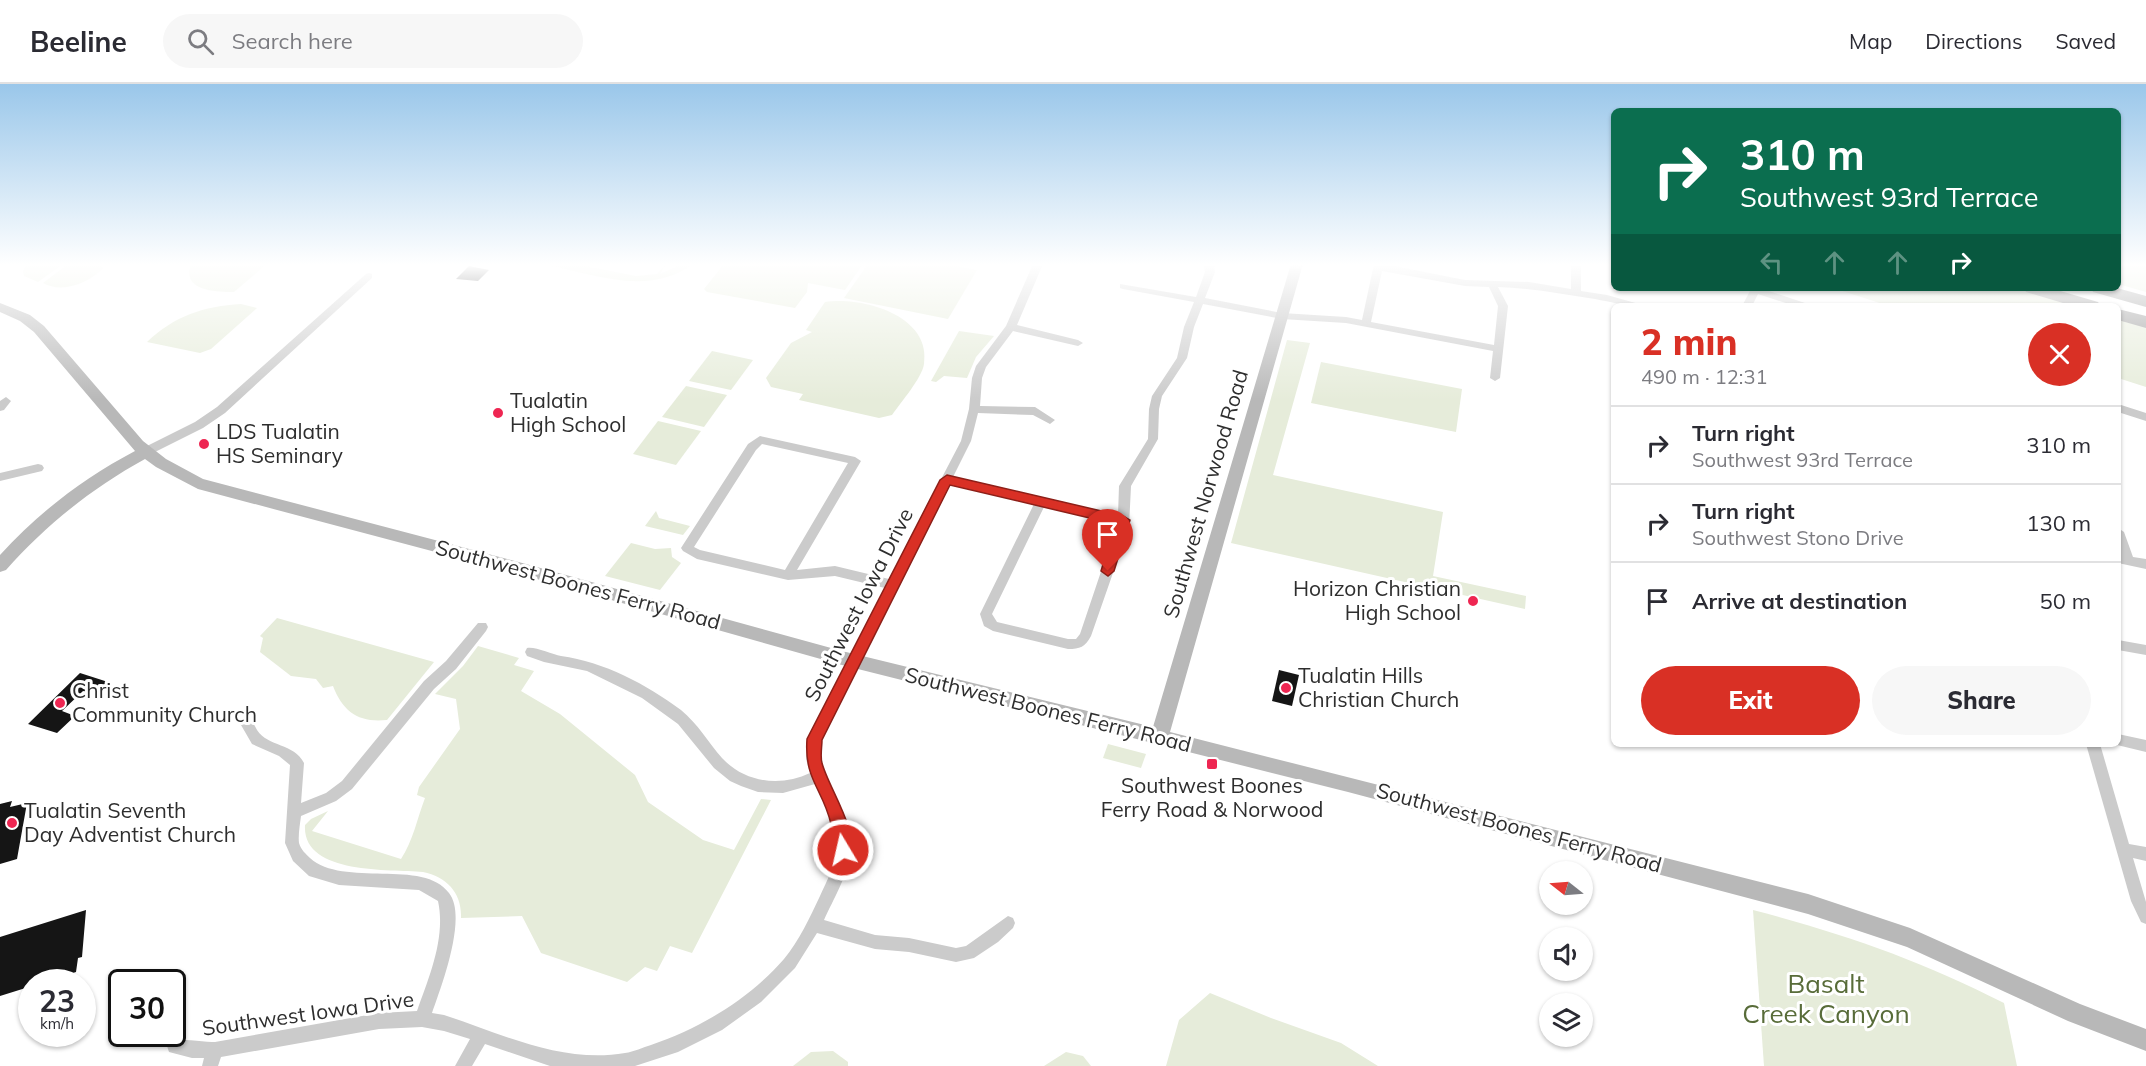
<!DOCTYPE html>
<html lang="en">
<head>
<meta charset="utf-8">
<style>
  :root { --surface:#fff; --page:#f7f7f7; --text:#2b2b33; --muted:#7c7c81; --line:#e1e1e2; --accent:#d93025 }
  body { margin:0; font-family:Mulish,sans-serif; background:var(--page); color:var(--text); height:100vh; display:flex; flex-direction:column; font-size:22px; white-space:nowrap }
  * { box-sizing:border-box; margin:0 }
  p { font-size:20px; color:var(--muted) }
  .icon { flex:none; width:33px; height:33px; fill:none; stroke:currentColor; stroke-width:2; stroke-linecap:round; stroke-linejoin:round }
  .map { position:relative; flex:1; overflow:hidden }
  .side { position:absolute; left:1611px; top:219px; width:510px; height:444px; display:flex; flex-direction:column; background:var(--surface); border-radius:9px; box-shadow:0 2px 4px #0004 }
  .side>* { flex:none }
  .guide { position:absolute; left:1611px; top:24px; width:510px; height:183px; border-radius:9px; box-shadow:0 2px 4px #0004; background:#0b6e4f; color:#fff; overflow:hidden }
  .needle { width:39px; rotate:287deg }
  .tools { position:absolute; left:1539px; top:777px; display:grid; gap:12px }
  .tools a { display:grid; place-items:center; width:54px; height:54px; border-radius:50%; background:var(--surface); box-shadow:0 2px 4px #0004; font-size:30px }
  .speed { position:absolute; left:18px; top:885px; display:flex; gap:12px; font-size:30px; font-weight:700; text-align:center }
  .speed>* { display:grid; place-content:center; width:78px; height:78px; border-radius:50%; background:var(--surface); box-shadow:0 2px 4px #0004; line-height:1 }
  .speed small { font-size:15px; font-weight:400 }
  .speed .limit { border:3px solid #111; border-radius:9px; background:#fff; color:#111 }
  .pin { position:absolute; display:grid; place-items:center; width:51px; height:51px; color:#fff; margin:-62px -26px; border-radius:50% 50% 50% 0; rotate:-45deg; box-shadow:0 0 6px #0007 }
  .pin .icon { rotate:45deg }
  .me { position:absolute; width:66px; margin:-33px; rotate:351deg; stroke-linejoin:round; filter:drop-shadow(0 0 4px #0008) }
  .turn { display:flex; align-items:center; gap:21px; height:126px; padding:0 30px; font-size:27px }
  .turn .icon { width:78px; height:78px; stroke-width:2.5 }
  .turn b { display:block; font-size:42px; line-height:51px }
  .lanes { display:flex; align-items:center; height:57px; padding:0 30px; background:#0003; justify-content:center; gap:30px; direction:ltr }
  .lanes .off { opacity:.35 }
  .round { display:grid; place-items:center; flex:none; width:63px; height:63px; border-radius:32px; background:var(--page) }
  .head { display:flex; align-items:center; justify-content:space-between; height:102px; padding:0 30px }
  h1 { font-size:36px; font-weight:800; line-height:45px; color:var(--accent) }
  .cta { display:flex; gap:12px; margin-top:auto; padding:12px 30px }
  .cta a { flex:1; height:69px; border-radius:36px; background:var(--accent); color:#fff; font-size:24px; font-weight:800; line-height:69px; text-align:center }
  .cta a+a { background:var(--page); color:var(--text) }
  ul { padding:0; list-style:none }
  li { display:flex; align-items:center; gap:18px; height:78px; padding:0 30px; border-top:2px solid var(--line) }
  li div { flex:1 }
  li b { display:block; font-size:22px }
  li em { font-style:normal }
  header { display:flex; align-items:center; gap:36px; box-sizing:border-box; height:84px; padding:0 30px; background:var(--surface); border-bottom:2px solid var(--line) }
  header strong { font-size:28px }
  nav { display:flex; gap:33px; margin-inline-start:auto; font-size:21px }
  .search { width:420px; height:54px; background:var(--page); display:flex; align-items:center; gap:15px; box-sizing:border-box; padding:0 21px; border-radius:33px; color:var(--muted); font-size:22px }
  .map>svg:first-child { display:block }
  .green { fill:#e6ecda }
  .building { fill:#151515 }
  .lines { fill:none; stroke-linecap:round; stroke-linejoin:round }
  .street { fill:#cbcbcb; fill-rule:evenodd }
  .secondary { fill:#b8b8b8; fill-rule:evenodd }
  .highway { fill:#959595; fill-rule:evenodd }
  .route { fill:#d93025; stroke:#8d1f18; stroke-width:1.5 }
  .poi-dot { fill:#ee2652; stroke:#fff; stroke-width:2 }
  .labels { text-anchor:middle; stroke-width:6; stroke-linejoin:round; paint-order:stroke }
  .poi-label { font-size:21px; fill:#2e2e2e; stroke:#fff; text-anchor:start }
  .street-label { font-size:21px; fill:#2e2e2e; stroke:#fff }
  .near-park-label { font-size:26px; fill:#586c39; stroke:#fff }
</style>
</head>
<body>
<header>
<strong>Beeline</strong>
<div class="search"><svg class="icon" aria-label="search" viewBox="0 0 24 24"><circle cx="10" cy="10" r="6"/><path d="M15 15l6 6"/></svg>Search here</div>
<nav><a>Map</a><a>Directions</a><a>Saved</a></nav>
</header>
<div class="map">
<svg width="2146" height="982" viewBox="0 0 2146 982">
  <rect width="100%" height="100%" fill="#fff"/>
  <g class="green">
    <path d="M27,180H63L38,198L24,192L23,187Z"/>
    <path d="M68,180H88L104,183C90,199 62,210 43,199Z"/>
    <path d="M191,180H267L234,208C216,208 181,207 191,180Z"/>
    <path d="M543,180H575L636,192L657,190L666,180L660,190L682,180H693C649,213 592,190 543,180Z"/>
    <path d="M724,180H863L845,206L808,199L807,208L795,224L707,208L704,205Z"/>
    <path d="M868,180H946L977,186L948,235L844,214Z"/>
    <path d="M2118,180H2146V208L2118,200Z"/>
    <path d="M1833,204H2017L2078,222H1889Z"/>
    <path d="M825,218C861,212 932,231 924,280C922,294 901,318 892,331L879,334L799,316L803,310L771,303L766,294L791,259L812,248L806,246Z"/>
    <path d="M241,220L257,224L211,265L200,269L147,258C174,232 204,222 241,220Z"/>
    <path d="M2118,234L2146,242V303L2118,294Z"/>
    <path d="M959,247L994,252L976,273L967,294L944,292L936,298L931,297Z"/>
    <path d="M1287,256L1310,259L1273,391L1443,428L1433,492L1526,512L1525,525L1231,459Z"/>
    <path d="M712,267L753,276L731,306L689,297Z"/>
    <path d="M1321,278L1462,305L1456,348L1311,319Z"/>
    <path d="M686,302L727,311L704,343L662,333Z"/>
    <path d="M658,337L701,347L676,381L633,370Z"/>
    <path d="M656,427L659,434L690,442L683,451L645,442Z"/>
    <path d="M631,459L655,465L671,464L672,473L681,479L660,506L605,492Z"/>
    <path d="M277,534L434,578L387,636C359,639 343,628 333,602L323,604L316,595L291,592L260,568L263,554L260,552Z"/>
    <path d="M478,562L519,574L514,581L534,587L521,607L560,630L635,691L648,718L703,756L734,766L761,715L771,716L692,869L670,862L657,887L645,883L627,898L541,869L522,832L461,834C462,809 447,793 423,788C389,785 302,791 305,741L311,735L328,727L312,747L401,775C413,757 417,735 425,714L417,711L419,703L460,645L456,615L435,610L463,582Z"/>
    <path d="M1108,660L1146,670L1141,684L1103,674Z"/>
    <path d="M1753,826C1845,850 1919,876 2004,919L2017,982H1764Z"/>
    <path d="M1210,909L1271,934L1341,959L1378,982H1166L1179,936Z"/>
    <path d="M833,967L848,978V982H793L811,968Z"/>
    <path d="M1066,968L1083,972L1091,982H1044Z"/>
  </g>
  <g class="building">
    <path d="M469,182L489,186L478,197L456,195Z"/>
    <path d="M1279,586L1299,591L1292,622L1272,617Z"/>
    <path d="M80,589L108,598L95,610L83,607L62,627L75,632L57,649L28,640Z"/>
    <path d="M12,717L10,723L27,719L17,775L0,780V720Z"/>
    <path d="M86,826L82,873L78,874L76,888L44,898H32V902L0,912V853Z"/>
  </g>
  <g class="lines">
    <g class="street">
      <path d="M1033,180H1043L1017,241L1078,256L1083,259L1078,262L1013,247L986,283L982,294L980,322L1035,323L1055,336L1050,340L1033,331L978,329L971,357L953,393L1118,431L1119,402L1148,355L1149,325L1152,312L1177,274L1184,243L1194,218L1123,205L1120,204V200L1196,213L1205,188L1204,180H1214L1215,188L1205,214L1282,229L1346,233L1362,236L1374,180H1384L1465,196L1529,198L1571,205V180H1581V207L1607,211L1639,220L1641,222C1625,222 1611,218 1595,215C1563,210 1531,204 1498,203L1508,222L1500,294L1495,297L1490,294L1493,267L1346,239L1282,235L1203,220L1194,243L1187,274L1162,312L1159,325L1158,355L1131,402L1129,443L1091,552C1085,563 1080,565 1068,565L993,547L984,542L980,530L1034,420L949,401L821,655C820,661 819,668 820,674C822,703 854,735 851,767C849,789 833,816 824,836L875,851L909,854L956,864L966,862L1008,832L1013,834L1015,839L1013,844L998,858L974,874L956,878L909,868L875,865L817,849L795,884L761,918L722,946L678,968L635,982H550L485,960L472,982H455L470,955L444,947L422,943L379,945L221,973L218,982H202L204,974H192L169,968L167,962L169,956C176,954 205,958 215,958L379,929L417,927C429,893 446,854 438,817L419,806L339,801L309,792L293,777L285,759L290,681L279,672L252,660L241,641L243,637C252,634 253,639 257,646C268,663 294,659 304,679L301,719L326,709L342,697L424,597L446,577L478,539H486L488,543L486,547L456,585L434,605L352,705L336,717L301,732C300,740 298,751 299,759C301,766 306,770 310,774C343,804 424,774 449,809C468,833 441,903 432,929L444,931C502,950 563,980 625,969C634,968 643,963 651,961C701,944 749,915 784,875C799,857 810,833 820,812C826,798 837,779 837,764C836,741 824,720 815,700L783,709L758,708L741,702L730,697L714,684L678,640L642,614L587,587L544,578L527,572L525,568L527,564C534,562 552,570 561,572C604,578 646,600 681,626C698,640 708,658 722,674C745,699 781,703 810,689L806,675L807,655L885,504L835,492L788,496L697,475L683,467L681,464L748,360L760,352L855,373L861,377L797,486L835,482L889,495L961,357L969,325L972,294L976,282L1006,242ZM1382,187L1465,202L1489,203L1498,222L1494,261L1371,238ZM762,360L848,379L785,486L700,466L694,463L756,366ZM1044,423L1117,440L1080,550L1076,555H1068L997,538L992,530Z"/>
      <path d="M369,189L372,190V194L225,329L203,344L149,371H141L140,368L141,365L195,338L217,323L366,190Z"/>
      <path d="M1745,204H1760L1808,220L1810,222H1795L1758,210L1752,222H1742L1750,207Z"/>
      <path d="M6,313L11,317L4,326L0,327V317Z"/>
      <path d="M2118,320L2146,329V337L2118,328Z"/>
      <path d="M38,380L42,381L44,384L42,387L0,397V389Z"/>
      <path d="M2118,444L2124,448L2133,473L2146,475V485L2118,479V469L2120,470L2118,464Z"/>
      <path d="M2118,556L2146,561V571L2118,566Z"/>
      <path d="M2118,650L2146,656V668L2113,660H2118Z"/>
      <path d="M2086,660H2100L2129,760L2146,763V777L2133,774L2146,818V840L2141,838L2131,817Z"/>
    </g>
    <path class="secondary" d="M1291,180H1303L1170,648L1808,810L1910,844L2080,920L2146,945V967L2068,937L1907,863L1808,830L1348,708L842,581L526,492L198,405L156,383L145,375C92,404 46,441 6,486L0,488V471C39,428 84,394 135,367L34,248L20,237L0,228V219L30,231L44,242L143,357L166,375L203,395L526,480L842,567L1153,643Z"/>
    <g class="highway">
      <path d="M2024,204H2050L2098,218L2101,222H2073L2026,208Z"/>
      <path d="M2091,204H2117L2146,212V223L2093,208Z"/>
      <path d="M2118,225L2146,232V244L2118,236Z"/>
    </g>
  </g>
  <linearGradient id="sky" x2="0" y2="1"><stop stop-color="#9ac7ea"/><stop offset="0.57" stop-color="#fff"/><stop offset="1" stop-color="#fff" stop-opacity="0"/></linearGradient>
  <rect width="2146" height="317" fill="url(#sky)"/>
  <path class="route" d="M947,391L1123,432L1130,436L1114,487L1108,492L1101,487L1115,440L950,401L822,656C822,663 820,672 822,679C828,703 860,748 849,772L843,774L838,772C833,762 834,750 831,740C823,705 804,696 807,655L940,396Z"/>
  <g class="poi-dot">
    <circle cx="498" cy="329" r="6"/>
    <circle cx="204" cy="360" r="6"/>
    <circle cx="1473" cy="517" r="6"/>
    <circle cx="1286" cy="604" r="6"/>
    <circle cx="60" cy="619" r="6"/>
    <rect x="1206" y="674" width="12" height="12" rx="3"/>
    <circle cx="12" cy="739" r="6"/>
  </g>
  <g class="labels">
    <g class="poi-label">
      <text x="510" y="324">Tualatin<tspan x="510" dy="24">High School</tspan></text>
      <text x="216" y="355">LDS Tualatin<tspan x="216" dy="24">HS Seminary</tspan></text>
      <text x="1461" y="512" text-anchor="end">Horizon Christian<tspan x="1461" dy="24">High School</tspan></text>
      <text x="1298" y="599">Tualatin Hills<tspan x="1298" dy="24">Christian Church</tspan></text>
      <text x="72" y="614">Christ<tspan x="72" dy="24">Community Church</tspan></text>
      <text x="1212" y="709" text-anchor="middle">Southwest Boones<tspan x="1212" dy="24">Ferry Road &amp; Norwood</tspan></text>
      <text x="24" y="734">Tualatin Seventh<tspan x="24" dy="24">Day Adventist Church</tspan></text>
    </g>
    <g class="street-label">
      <text transform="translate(1206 410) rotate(-74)" y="7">Southwest Norwood Road</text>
      <text transform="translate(578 501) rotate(15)" y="7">Southwest Boones Ferry Road</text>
      <text transform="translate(859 521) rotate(-63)" y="7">Southwest Iowa Drive</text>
      <text transform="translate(1048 626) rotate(14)" y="7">Southwest Boones Ferry Road</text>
      <text transform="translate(1519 744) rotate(15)" y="7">Southwest Boones Ferry Road</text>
      <text transform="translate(308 930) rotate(-8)" y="7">Southwest Iowa Drive</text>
    </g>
    <g class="near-park-label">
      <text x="1826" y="909">Basalt<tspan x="1826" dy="30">Creek Canyon</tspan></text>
    </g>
  </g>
</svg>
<div class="tools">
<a><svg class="needle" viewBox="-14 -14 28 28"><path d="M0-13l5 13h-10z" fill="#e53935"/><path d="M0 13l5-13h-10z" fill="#7c7c81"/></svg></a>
<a><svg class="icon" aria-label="sound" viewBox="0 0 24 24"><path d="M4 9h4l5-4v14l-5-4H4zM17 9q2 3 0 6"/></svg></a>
<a><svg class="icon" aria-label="layers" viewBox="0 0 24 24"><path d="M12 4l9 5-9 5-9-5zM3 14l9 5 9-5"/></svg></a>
</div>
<div class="speed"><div>23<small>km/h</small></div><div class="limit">30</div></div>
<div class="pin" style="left:1108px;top:487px;background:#d93025"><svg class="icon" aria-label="arrive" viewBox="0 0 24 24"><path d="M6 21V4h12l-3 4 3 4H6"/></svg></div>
<svg class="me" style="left:843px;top:766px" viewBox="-20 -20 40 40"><circle r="17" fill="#d93025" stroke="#fff" stroke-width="3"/><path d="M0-11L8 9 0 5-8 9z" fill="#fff"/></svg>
<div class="guide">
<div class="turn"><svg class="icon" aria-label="right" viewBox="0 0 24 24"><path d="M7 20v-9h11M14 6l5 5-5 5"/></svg><div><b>310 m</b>Southwest 93rd Terrace</div></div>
<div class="lanes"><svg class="icon off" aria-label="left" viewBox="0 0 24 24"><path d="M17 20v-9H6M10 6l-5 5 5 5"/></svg><svg class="icon off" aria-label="ahead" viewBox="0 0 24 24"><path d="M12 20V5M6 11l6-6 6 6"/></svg><svg class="icon off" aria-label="ahead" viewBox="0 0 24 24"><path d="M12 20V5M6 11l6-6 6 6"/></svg><svg class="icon" aria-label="right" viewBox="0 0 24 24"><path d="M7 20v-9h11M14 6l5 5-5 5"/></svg></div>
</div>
<section class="side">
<div class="head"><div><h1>2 min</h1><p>490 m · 12:31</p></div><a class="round" style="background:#d93025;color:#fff"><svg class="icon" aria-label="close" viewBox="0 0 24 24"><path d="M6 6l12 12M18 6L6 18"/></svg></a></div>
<ul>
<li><svg class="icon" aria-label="right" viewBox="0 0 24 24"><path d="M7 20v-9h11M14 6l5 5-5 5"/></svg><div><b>Turn right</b><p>Southwest 93rd Terrace</p></div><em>310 m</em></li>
<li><svg class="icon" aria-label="right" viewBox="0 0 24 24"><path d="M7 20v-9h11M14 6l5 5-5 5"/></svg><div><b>Turn right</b><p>Southwest Stono Drive</p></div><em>130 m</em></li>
<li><svg class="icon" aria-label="arrive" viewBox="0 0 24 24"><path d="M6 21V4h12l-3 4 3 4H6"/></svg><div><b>Arrive at destination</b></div><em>50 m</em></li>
</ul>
<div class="cta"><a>Exit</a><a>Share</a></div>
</section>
</div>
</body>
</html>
